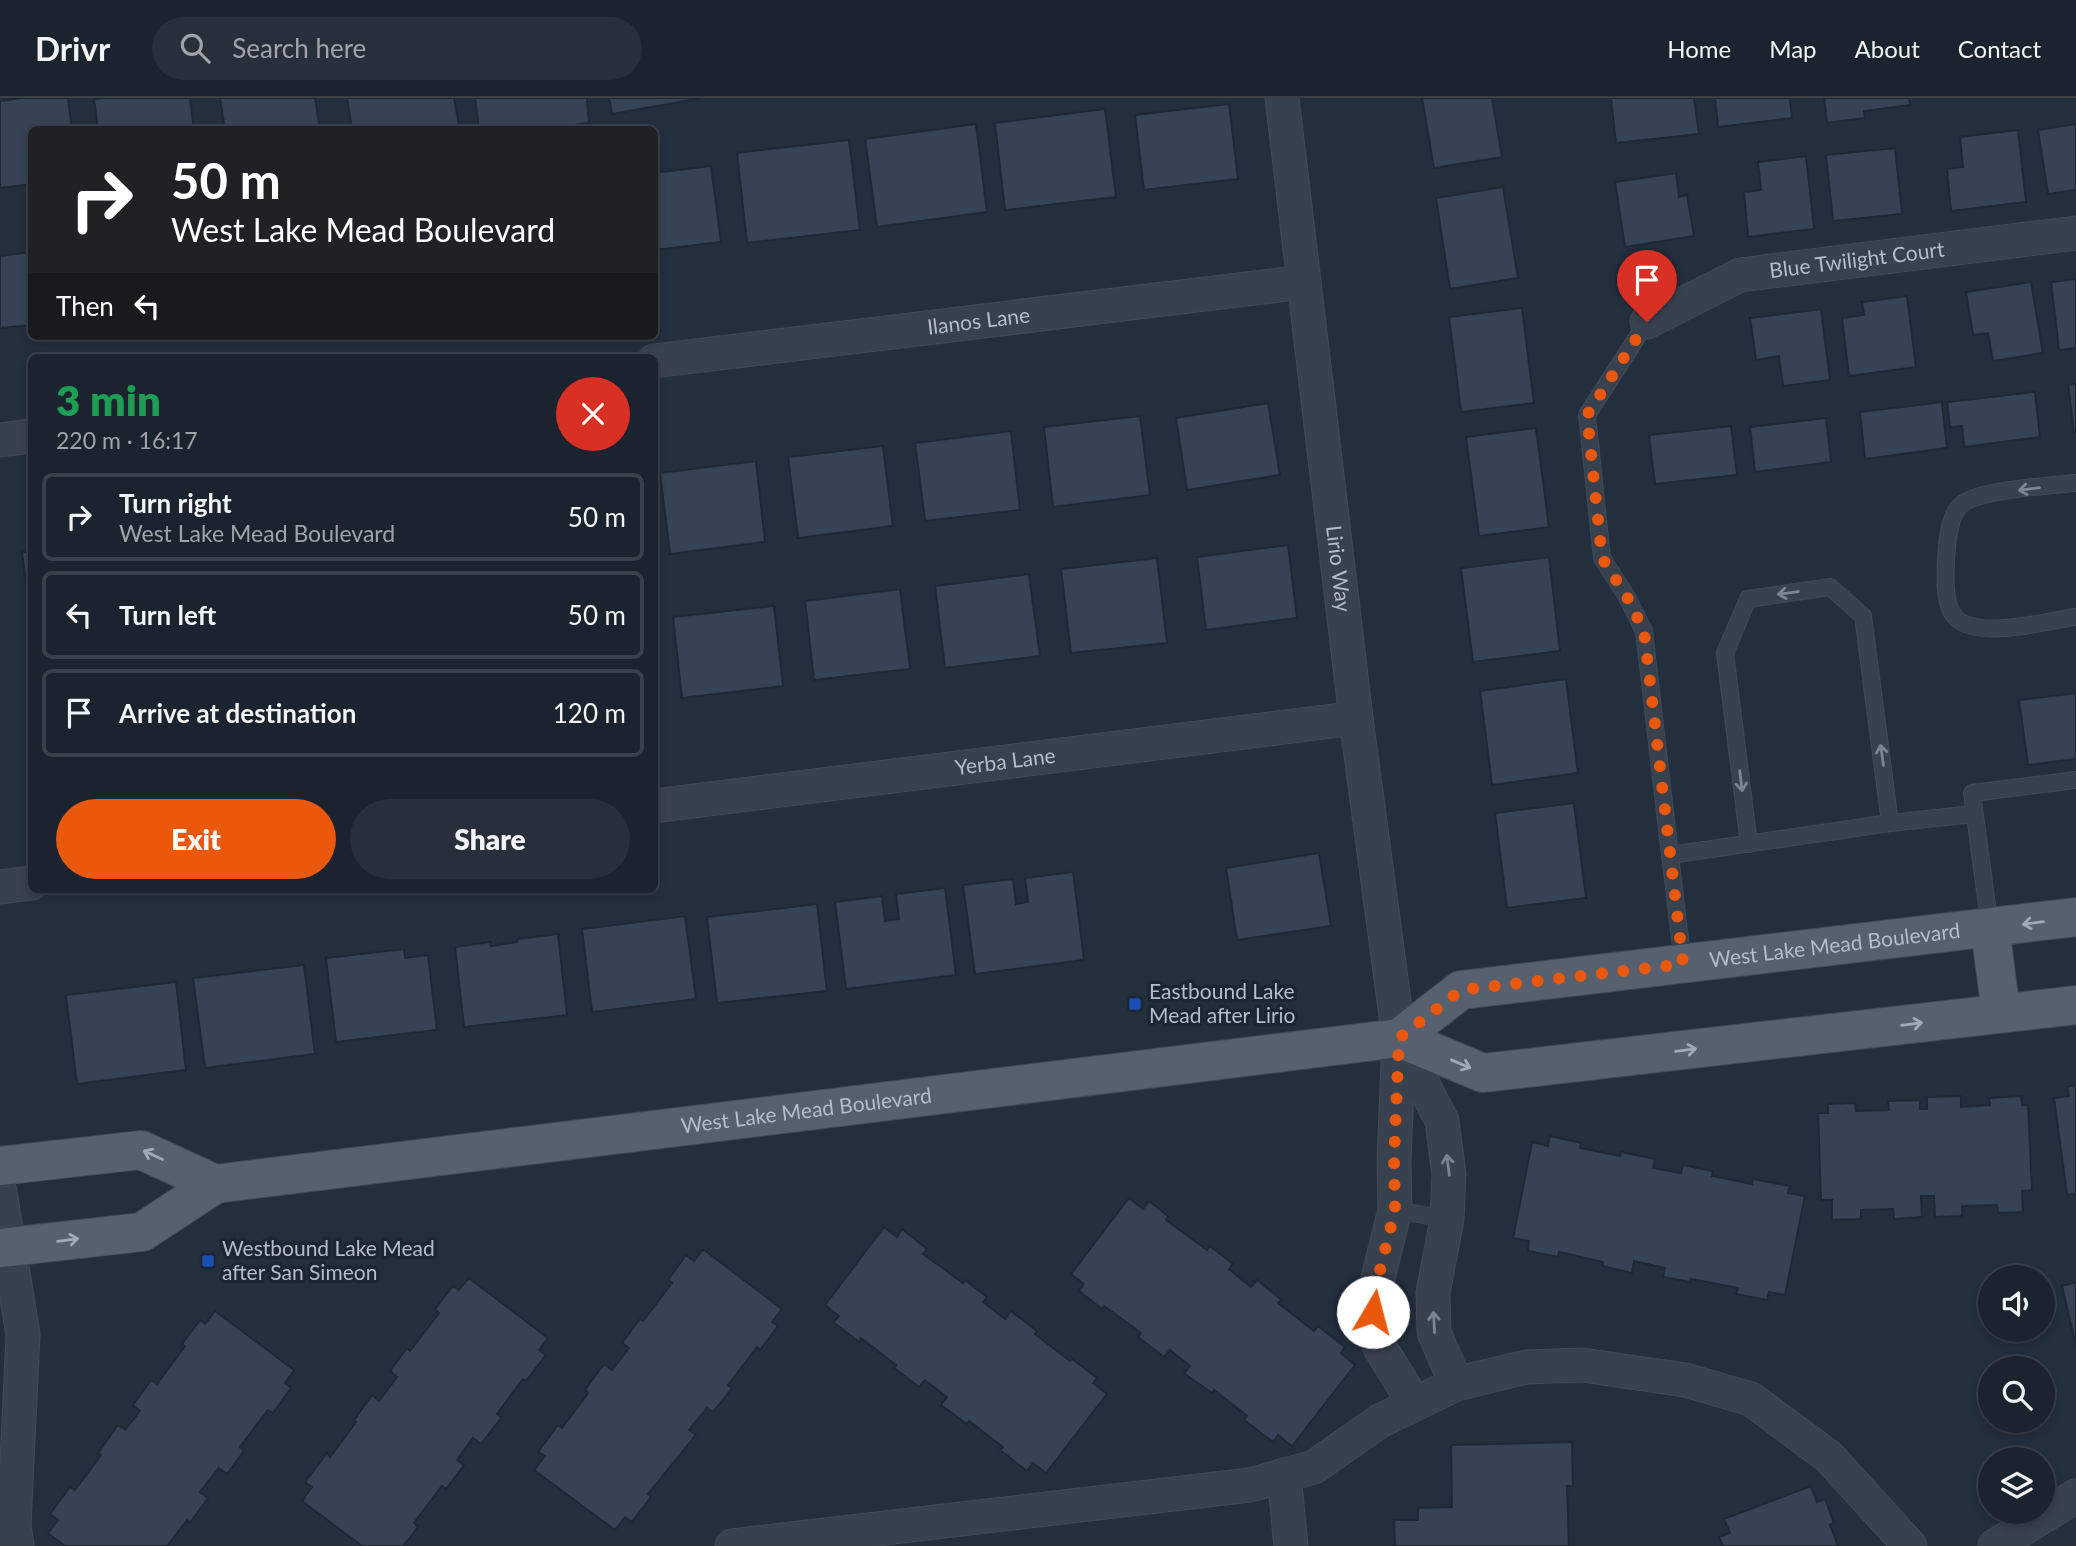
<!DOCTYPE html>
<html lang="en">
<head>
<meta charset="utf-8">
<style>
  :root { --surface:#1b232e; --page:#282f3a; --text:#f1f3f6; --muted:#a0a4aa; --line:#39404a; --accent:#ea580c }
  body { margin:0; font-family:Lato,sans-serif; background:var(--page); color:var(--text); height:100vh; display:flex; flex-direction:column; font-size:26px; white-space:nowrap }
  * { box-sizing:border-box; margin:0 }
  p { font-size:23px; color:var(--muted) }
  .icon { flex:none; width:38px; height:38px; fill:none; stroke:currentColor; stroke-width:2; stroke-linecap:round; stroke-linejoin:round }
  .map { position:relative; flex:1; overflow:hidden }
  .details { position:absolute; left:28px; top:256px; width:630px; height:539px; display:flex; flex-direction:column; background:var(--surface); border-radius:10px; box-shadow:0 4px 10px #0003,0 0 0 2px var(--line) }
  .details>* { flex:none }
  .hud { position:absolute; left:28px; top:28px; width:630px; height:214px; border-radius:10px; box-shadow:0 4px 10px #0003,0 0 0 2px var(--line); background:#202124; color:#fff; overflow:hidden }
  .buttons { position:absolute; left:1978px; top:1167px; display:grid; gap:14px }
  .buttons a { display:grid; place-items:center; width:77px; height:77px; border-radius:50%; background:var(--surface); box-shadow:0 4px 10px #0003,0 0 0 2px var(--line); font-size:35px }
  .pin { position:absolute; display:grid; place-items:center; width:60px; height:60px; color:#fff; margin:-72px -30px; border-radius:50% 50% 50% 0; rotate:-45deg; box-shadow:0 0 7px #0007 }
  .pin .icon { rotate:45deg }
  .me { position:absolute; width:77px; margin:-38px; rotate:8deg; stroke-linejoin:round; filter:drop-shadow(0 0 5px #0008) }
  .turn { display:flex; align-items:center; gap:24px; height:147px; padding:0 28px; font-size:32px }
  .turn .icon { width:91px; height:91px; stroke-width:2.5 }
  .turn b { display:block; font-size:49px; line-height:60px }
  .then { display:flex; align-items:center; height:66px; padding:0 28px; background:#0003; gap:14px; font-size:26px }
  .round { display:grid; place-items:center; flex:none; width:74px; height:74px; border-radius:37px; background:var(--page) }
  .overview { display:flex; align-items:center; justify-content:space-between; height:119px; padding:0 28px }
  h1 { font-size:42px; font-weight:800; line-height:52px; color:#1e9e55 }
  .cta { display:flex; gap:14px; margin-top:auto; padding:14px 28px }
  .cta a { flex:1; height:80px; border-radius:42px; background:var(--accent); color:#fff; font-size:28px; font-weight:800; line-height:80px; text-align:center }
  .cta a+a { background:var(--page); color:var(--text) }
  ul { padding:0; list-style:none }
  li { display:flex; align-items:center; gap:21px; height:88px; margin:0 14px 10px; padding:0 14px; border:4px solid var(--line); border-radius:10px }
  li div { flex:1 }
  li b { display:block; font-size:26px }
  li em { font-style:normal }
  header { display:flex; align-items:center; gap:42px; box-sizing:border-box; height:98px; padding:0 35px; background:var(--surface); border-bottom:2px solid var(--line) }
  header strong { font-size:33px }
  nav { display:flex; gap:38px; margin-inline-start:auto; font-size:24px }
  .search { width:490px; height:63px; background:var(--page); display:flex; align-items:center; gap:18px; box-sizing:border-box; padding:0 24px; border-radius:38px; color:var(--muted); font-size:26px }
  .map>svg:first-child { display:block }
  .building { fill:#364354; stroke:#1f2835; stroke-width:2 }
  .lines { fill:none; stroke-linecap:round; stroke-linejoin:round }
  .service-casing { stroke:#414a57; stroke-width:18 }
  .minor-casing { stroke:#414a57; stroke-width:35 }
  .primary-casing { stroke:#414a57; stroke-width:40 }
  .service { stroke:#38414e; stroke-width:16 }
  .minor { stroke:#38414e; stroke-width:33 }
  .primary { stroke:#56606e; stroke-width:38 }
  .oneway { stroke:#7c8592 }
  .oneway2 { stroke:#a1aab7 }
  .route { stroke:#ea580c; stroke-width:12; stroke-dasharray:0 21.6 }
  .transit-dot { fill:#1a4fb4; stroke:#1d2633; stroke-width:2.5 }
  .labels { text-anchor:middle; stroke-width:7; stroke-linejoin:round; paint-order:stroke }
  .street-label { font-size:21px; fill:#b4bcc9; stroke:#1d2633 }
  .poi-label { font-size:21px; fill:#b4bcc9; stroke:#1d2633; text-anchor:start }
</style>
</head>
<body>
<header>
<strong>Drivr</strong>
<div class="search"><svg class="icon" aria-label="search" viewBox="0 0 24 24"><circle cx="10" cy="10" r="6"/><path d="M15 15l6 6"/></svg>Search here</div>
<nav><a>Home</a><a>Map</a><a>About</a><a>Contact</a></nav>
</header>
<div class="map">
<svg width="2076" height="1448" viewBox="0 0 2076 1448">
  <rect width="100%" height="100%" fill="#242f3e"/>
  <g class="building">
    <path d="M21,0H68L72,32H32V86L0,90V3Z"/>
    <path d="M105,0H190L194,32H98L94,1Z"/>
    <path d="M220,0H315L320,32H225Z"/>
    <path d="M347,0H454L459,27L434,32H352Z"/>
    <path d="M475,0H587L589,25L534,32H479Z"/>
    <path d="M609,0H702L612,16Z"/>
    <path d="M1422,0H1492L1502,59L1434,70Z"/>
    <path d="M1611,0H1694L1699,36L1616,45Z"/>
    <path d="M1715,0H1790L1792,20L1718,29Z"/>
    <path d="M1824,0H1909L1910,7L1864,13L1865,20L1827,25Z"/>
    <path d="M1229,6L1238,81L1144,92L1135,17Z"/>
    <path d="M1105,11L1116,99L1005,112L995,25Z"/>
    <path d="M976,26L987,114L877,129L865,41Z"/>
    <path d="M2076,26V92L2048,96L2038,32Z"/>
    <path d="M2018,32L2026,104L1951,113L1947,71L1963,69L1960,39Z"/>
    <path d="M849,42L860,132L747,145L737,55Z"/>
    <path d="M1895,50L1902,116L1833,123L1826,57Z"/>
    <path d="M1806,58L1814,131L1748,139L1744,94L1761,92L1758,64Z"/>
    <path d="M711,68L721,144L654,152V75Z"/>
    <path d="M1676,75L1679,99L1687,97L1694,138L1625,149L1615,84Z"/>
    <path d="M1503,89L1518,180L1450,191L1436,100Z"/>
    <path d="M32,154V227L0,230V158Z"/>
    <path d="M2076,181V250L2059,252L2051,184Z"/>
    <path d="M2031,184L2043,255L1993,263L1988,235L1973,237L1966,194Z"/>
    <path d="M1907,198L1916,269L1849,278L1842,220L1864,217L1862,204Z"/>
    <path d="M1522,210L1534,305L1461,314L1449,219Z"/>
    <path d="M1821,211L1830,282L1783,288L1779,258L1756,262L1750,220Z"/>
    <path d="M2076,286V335H2074L2068,287Z"/>
    <path d="M2035,294L2040,339L1964,349L1962,328L1950,329L1947,304Z"/>
    <path d="M1942,304L1947,350L1865,361L1860,314Z"/>
    <path d="M1268,305L1280,377L1187,392L1176,320Z"/>
    <path d="M1140,318L1150,397L1053,409L1044,329Z"/>
    <path d="M1826,320L1831,364L1755,374L1750,329Z"/>
    <path d="M1731,328L1737,377L1655,386L1649,337Z"/>
    <path d="M1536,330L1549,429L1479,438L1466,339Z"/>
    <path d="M1011,333L1020,412L925,423L915,345Z"/>
    <path d="M883,348L893,428L798,440L788,359Z"/>
    <path d="M756,363L765,444L670,456L660,375Z"/>
    <path d="M1288,447L1297,520L1206,532L1197,459Z"/>
    <path d="M32,453V533L22,454Z"/>
    <path d="M1549,459L1560,553L1473,564L1461,470Z"/>
    <path d="M1157,460L1167,545L1071,555L1061,471Z"/>
    <path d="M1029,476L1040,558L945,570L935,488Z"/>
    <path d="M900,491L910,571L814,582L805,503Z"/>
    <path d="M774,508L783,588L682,600L673,519Z"/>
    <path d="M1566,581L1578,675L1492,687L1480,593Z"/>
    <path d="M2076,595V661L2028,667L2019,602Z"/>
    <path d="M1574,705L1586,800L1507,810L1495,715Z"/>
    <path d="M1319,755L1331,828L1237,842L1226,770Z"/>
    <path d="M1073,774L1084,862L975,876L963,787L1013,781L1016,806L1028,804L1025,780Z"/>
    <path d="M945,790L956,877L846,891L835,804L882,798L885,823L899,821L896,796Z"/>
    <path d="M817,806L827,893L717,905L707,819Z"/>
    <path d="M685,818L696,901L592,914L582,831Z"/>
    <path d="M558,836L567,917L464,929L455,849L490,844L491,848L517,844V841Z"/>
    <path d="M404,851L405,860L428,857L437,932L336,944L326,860Z"/>
    <path d="M304,867L315,956L205,970L193,880Z"/>
    <path d="M176,884L186,972L77,986L66,897Z"/>
    <path d="M2076,987V1096L2067,1097L2054,1000L2069,998L2067,989Z"/>
    <path d="M1961,998V1009L1990,1007L1989,1000L2021,998L2022,1007H2028L2032,1092L2022,1093L2023,1114L1998,1115L1997,1107L1962,1108V1118L1935,1119L1934,1098H1921L1922,1119L1894,1121L1893,1111L1861,1112V1121L1832,1122V1102H1821L1818,1015H1828V1006L1855,1005L1856,1013L1889,1012L1888,1003L1920,1002V1011H1927V999Z"/>
    <path d="M1550,1038L1581,1045L1580,1050L1620,1058L1621,1054L1655,1061L1653,1070L1681,1075L1683,1067L1713,1073L1712,1078L1752,1086L1753,1081L1790,1088L1788,1095L1805,1098L1785,1197L1769,1194L1767,1202L1736,1196L1738,1190L1691,1181L1690,1184L1663,1179L1665,1170L1634,1163L1632,1175L1602,1168L1603,1164L1559,1154L1558,1159L1528,1153L1529,1143L1513,1140L1532,1044L1548,1048Z"/>
    <path d="M1129,1100L1143,1111L1149,1103L1168,1118L1166,1122L1207,1152L1210,1148L1233,1166L1229,1171L1251,1189L1257,1182L1282,1202L1278,1205L1314,1233L1318,1228L1345,1249L1341,1255L1355,1267L1292,1348L1278,1337L1273,1344L1244,1322L1247,1318L1214,1292L1212,1295L1184,1275L1190,1268L1170,1252L1164,1259L1138,1239L1141,1235L1104,1208L1102,1211L1079,1193L1084,1186L1071,1176Z"/>
    <path d="M884,1129L897,1139L902,1131L927,1151L923,1156L963,1185L965,1182L987,1199L983,1204L1005,1221L1011,1213L1037,1233L1035,1236L1070,1263L1072,1261L1097,1280L1093,1285L1107,1296L1046,1375L1033,1365L1027,1373L1000,1352L1003,1349L969,1323L967,1326L941,1307L947,1299L925,1282L919,1289L894,1270L896,1267L861,1240L859,1244L833,1224L839,1218L825,1207Z"/>
    <path d="M703,1151L782,1211L772,1224L778,1228L760,1252L757,1249L728,1287L732,1290L713,1314L707,1310L689,1332L696,1337L648,1396L651,1399L632,1424L625,1419L615,1432L534,1372L545,1358L538,1354L558,1327L562,1330L588,1295L585,1292L604,1266L612,1272L629,1250L622,1245L640,1221L643,1223L672,1185L668,1182L686,1157L694,1163Z"/>
    <path d="M469,1180L548,1240L539,1252L546,1257L526,1283L523,1281L497,1316L502,1319L481,1346L473,1340L457,1362L464,1367L446,1391L442,1388L414,1425L418,1429L403,1448H362L302,1403L312,1389L305,1384L327,1355L330,1359L356,1324L354,1322L372,1297L379,1303L397,1279L390,1273L407,1250L410,1253L439,1215L435,1211L453,1188L459,1192Z"/>
    <path d="M2076,1184V1248L2062,1188Z"/>
    <path d="M215,1213L294,1272L285,1285L291,1290L273,1315L268,1312L240,1349L244,1353L227,1376L219,1370L200,1394L208,1400L190,1425L187,1422L167,1448H65L48,1435L58,1422L50,1416L70,1389L75,1392L101,1357L98,1355L118,1327L125,1332L140,1313L133,1307L151,1282L157,1286L185,1248L182,1246L200,1222L205,1226Z"/>
    <path d="M1572,1344L1573,1388H1567L1569,1448H1395L1394,1422H1418V1410L1452,1409L1451,1347Z"/>
    <path d="M1811,1388L1817,1404L1825,1401L1834,1425L1830,1427L1838,1448H1723L1719,1439L1730,1435L1724,1421Z"/>
  </g>
  <g class="lines">
    <g class="service-casing">
      <g id="service">
        <path d="M1647,224L1587,317L1602,460L1627,499L1644,533L1670,757"/>
        <path d="M2076,385C2051,388 1978,391 1961,407C1948,418 1947,448 1946,463C1945,479 1944,508 1956,520C1978,542 2047,523 2076,519"/>
        <path d="M1749,746L1725,555L1748,501L1830,489L1863,518L1890,725"/>
        <path d="M1990,830L1972,695L2076,682"/>
        <path d="M1683,866L1670,757L1890,725L1973,716"/>
        <path d="M1395,1112L1447,1121"/>
      </g>
    </g>
    <g class="minor-casing">
      <g id="minor">
        <path id="s1" d="M1282,0L1356,620L1399,940L1394,1062L1395,1112L1378,1180L1373,1214L1379,1248L1415,1306"/>
        <path id="s2" d="M1647,224L1740,177L2076,135"/>
        <path id="s3" d="M654,263L1304,184"/>
        <path d="M0,342L32,338"/>
        <path id="s4" d="M654,708L1356,620"/>
        <path d="M0,789L32,785"/>
        <path d="M1400,942L1442,1023L1449,1077L1447,1121L1433,1195L1434,1234L1456,1286"/>
        <path d="M0,1094L23,1237L14,1427L17,1448"/>
        <path d="M1284,1377L1291,1448"/>
        <path d="M732,1448L1250,1387L1314,1369L1380,1323L1456,1286L1526,1269L1582,1267L1685,1282L1751,1301L1829,1359L1910,1448"/>
        <path d="M1995,1448L2076,1398"/>
      </g>
    </g>
    <g class="primary-casing">
      <g id="primary">
        <path d="M1990,830L2001,915"/>
        <path d="M1399,940L1483,975L2076,907"/>
        <path d="M0,1068L141,1052L215,1086"/>
        <path id="s5" d="M0,1150L142,1134L215,1086L1399,940L1461,892L2076,819"/>
      </g>
    </g>
    <use href="#service" class="service"/>
    <use href="#minor" class="minor"/>
    <use href="#primary" class="primary"/>
  </g>
  <defs><path id="oneway-shaft" d="M-6 0H5M1.5-3L5.5 0L1.5 3" fill="none" stroke-width="1.6" stroke-linecap="round" stroke-linejoin="round" transform="scale(1.75)"/></defs>
  <g class="oneway">
    <use href="#oneway-shaft" transform="translate(2029 391) rotate(173)"/>
    <use href="#oneway-shaft" transform="translate(1788 495) rotate(172)"/>
    <use href="#oneway-shaft" transform="translate(1882 657) rotate(-98)"/>
    <use href="#oneway-shaft" transform="translate(1741 683) rotate(83)"/>
    <use href="#oneway-shaft" transform="translate(1448 1067) rotate(-97)"/>
    <use href="#oneway-shaft" transform="translate(1434 1224) rotate(-93)"/>
  </g>
  <g class="oneway2">
    <use href="#oneway-shaft" transform="translate(2033 825) rotate(173)"/>
    <use href="#oneway-shaft" transform="translate(1912 926) rotate(-7)"/>
    <use href="#oneway-shaft" transform="translate(1686 952) rotate(-7)"/>
    <use href="#oneway-shaft" transform="translate(1461 966) rotate(23)"/>
    <use href="#oneway-shaft" transform="translate(153 1057) rotate(-155)"/>
    <use href="#oneway-shaft" transform="translate(68 1142) rotate(-7)"/>
  </g>
  <g class="lines">
    <path class="route" d="M1373,1214L1378,1180L1395,1112L1394,1062L1399,940L1461,892L1683,866L1644,533L1627,499L1602,460L1587,317L1647,224"/>
  </g>
  <g class="transit-dot">
    <rect x="1128" y="899" width="14" height="14" rx="3.5"/>
    <rect x="201" y="1156" width="14" height="14" rx="3.5"/>
  </g>
  <g class="labels">
    <g class="street-label">
      <text dy="7" stroke="none"><textPath href="#s2" startOffset="222">Blue Twilight Court</textPath></text>
      <text dy="7" stroke="none"><textPath href="#s3" startOffset="327">Ilanos Lane</textPath></text>
      <text dy="7" stroke="none"><textPath href="#s1" startOffset="474">Lirio Way</textPath></text>
      <text dy="7" stroke="none"><textPath href="#s4" startOffset="354">Yerba Lane</textPath></text>
      <text dy="7" stroke="none"><textPath href="#s5" startOffset="1878">West Lake Mead Boulevard</textPath></text>
      <text dy="7" stroke="none"><textPath href="#s5" startOffset="826">West Lake Mead Boulevard</textPath></text>
    </g>
    <g class="poi-label">
      <text x="1149" y="901">Eastbound Lake<tspan x="1149" dy="24">Mead after Lirio</tspan></text>
      <text x="222" y="1158">Westbound Lake Mead<tspan x="222" dy="24">after San Simeon</tspan></text>
    </g>
  </g>
</svg>
<div class="buttons">
<a><svg class="icon" aria-label="sound" viewBox="0 0 24 24"><path d="M4 9h4l5-4v14l-5-4H4zM17 9q2 3 0 6"/></svg></a>
<a><svg class="icon" aria-label="search" viewBox="0 0 24 24"><circle cx="10" cy="10" r="6"/><path d="M15 15l6 6"/></svg></a>
<a><svg class="icon" aria-label="layers" viewBox="0 0 24 24"><path d="M12 4l9 5-9 5-9-5zM3 14l9 5 9-5"/></svg></a>
</div>
<div class="pin" style="left:1647px;top:224px;background:#d93025"><svg class="icon" aria-label="arrive" viewBox="0 0 24 24"><path d="M6 21V4h12l-3 4 3 4H6"/></svg></div>
<svg class="me" style="left:1373px;top:1214px" viewBox="-20 -20 40 40"><circle r="19" fill="#fff"/><path d="M0-13L10 11 0 6-10 11z" fill="#ea580c"/></svg>
<div class="hud">
<div class="turn"><svg class="icon" aria-label="right" viewBox="0 0 24 24"><path d="M7 20v-9h11M14 6l5 5-5 5"/></svg><div><b>50 m</b>West Lake Mead Boulevard</div></div>
<div class="then">Then<svg class="icon" aria-label="left" viewBox="0 0 24 24"><path d="M17 20v-9H6M10 6l-5 5 5 5"/></svg></div>
</div>
<section class="details">
<div class="overview"><div><h1>3 min</h1><p>220 m · 16:17</p></div><a class="round" style="background:#d93025;color:#fff"><svg class="icon" aria-label="close" viewBox="0 0 24 24"><path d="M6 6l12 12M18 6L6 18"/></svg></a></div>
<ul>
<li><svg class="icon" aria-label="right" viewBox="0 0 24 24"><path d="M7 20v-9h11M14 6l5 5-5 5"/></svg><div><b>Turn right</b><p>West Lake Mead Boulevard</p></div><em>50 m</em></li>
<li><svg class="icon" aria-label="left" viewBox="0 0 24 24"><path d="M17 20v-9H6M10 6l-5 5 5 5"/></svg><div><b>Turn left</b></div><em>50 m</em></li>
<li><svg class="icon" aria-label="arrive" viewBox="0 0 24 24"><path d="M6 21V4h12l-3 4 3 4H6"/></svg><div><b>Arrive at destination</b></div><em>120 m</em></li>
</ul>
<div class="cta"><a>Exit</a><a>Share</a></div>
</section>
</div>
</body>
</html>
